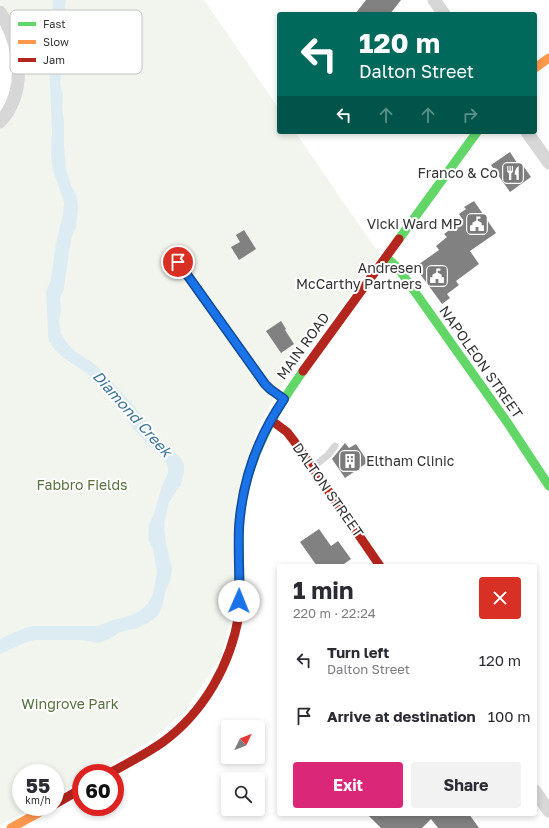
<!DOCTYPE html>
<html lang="en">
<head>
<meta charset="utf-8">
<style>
  :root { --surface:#fff; --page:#f2f2f3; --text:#2b2b33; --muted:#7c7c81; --accent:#db2777 }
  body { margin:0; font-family:"Golos Text",sans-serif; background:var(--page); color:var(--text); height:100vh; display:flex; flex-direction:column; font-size:15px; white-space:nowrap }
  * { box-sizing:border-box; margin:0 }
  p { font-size:13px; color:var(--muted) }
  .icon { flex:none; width:22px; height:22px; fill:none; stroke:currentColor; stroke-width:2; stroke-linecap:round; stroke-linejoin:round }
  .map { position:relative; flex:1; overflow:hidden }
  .side { position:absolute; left:277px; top:564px; width:260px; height:252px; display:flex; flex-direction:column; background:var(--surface); border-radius:4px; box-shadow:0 2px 6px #0003 }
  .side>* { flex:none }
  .banner { position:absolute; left:277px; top:12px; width:260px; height:122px; border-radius:4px; box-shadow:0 2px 6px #0003; background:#00695c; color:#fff; overflow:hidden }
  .needle { width:26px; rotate:47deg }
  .tools { position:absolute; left:221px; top:720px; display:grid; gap:8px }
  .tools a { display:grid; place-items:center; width:44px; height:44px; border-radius:4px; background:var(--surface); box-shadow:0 2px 6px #0003; font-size:20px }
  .speed { position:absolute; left:12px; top:764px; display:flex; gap:8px; font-size:20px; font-weight:700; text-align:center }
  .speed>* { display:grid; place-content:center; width:52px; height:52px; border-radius:50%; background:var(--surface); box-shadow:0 2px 6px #0003; line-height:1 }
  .speed small { font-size:10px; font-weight:400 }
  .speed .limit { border:6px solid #d22; background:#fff; color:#111 }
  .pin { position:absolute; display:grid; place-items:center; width:34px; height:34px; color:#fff; margin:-17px; border:2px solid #fff; border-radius:50%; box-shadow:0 1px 4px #0007 }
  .me { position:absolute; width:44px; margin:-22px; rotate:1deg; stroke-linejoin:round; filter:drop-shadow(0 0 3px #0008) }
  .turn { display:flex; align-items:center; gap:14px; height:84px; padding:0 16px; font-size:18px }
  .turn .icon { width:52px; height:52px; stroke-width:2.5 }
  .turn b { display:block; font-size:28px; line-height:34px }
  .lanes { display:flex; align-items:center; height:38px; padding:0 16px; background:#0003; justify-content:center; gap:20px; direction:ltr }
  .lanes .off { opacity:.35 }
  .round { display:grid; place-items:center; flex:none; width:42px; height:42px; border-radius:4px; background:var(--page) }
  .summary { display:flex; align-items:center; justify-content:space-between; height:68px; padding:0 16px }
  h1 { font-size:24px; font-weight:700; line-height:30px }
  .primary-button { display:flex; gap:8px; margin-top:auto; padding:8px 16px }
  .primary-button a { flex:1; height:46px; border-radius:4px; background:var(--accent); color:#fff; font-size:16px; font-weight:700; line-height:46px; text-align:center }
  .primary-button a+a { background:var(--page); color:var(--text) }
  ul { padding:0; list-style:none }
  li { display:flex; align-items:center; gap:12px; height:56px; padding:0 16px }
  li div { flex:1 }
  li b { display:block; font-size:15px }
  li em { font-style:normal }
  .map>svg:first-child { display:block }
  .green { fill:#f1f5ed }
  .water { fill:#ddebf3 }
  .building { fill:#818181 }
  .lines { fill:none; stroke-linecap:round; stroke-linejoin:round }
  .lane { stroke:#d7d7d7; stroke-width:7 }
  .street { stroke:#d7d7d7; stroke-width:13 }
  .fast { stroke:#63d668; stroke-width:9 }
  .slow { stroke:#ff974d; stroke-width:9 }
  .jam { stroke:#b3261e; stroke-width:9 }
  .route-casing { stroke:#114b97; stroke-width:10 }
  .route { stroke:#1a73e8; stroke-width:7 }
  .labels { text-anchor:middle; stroke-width:4; stroke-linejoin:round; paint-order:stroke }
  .poi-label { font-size:14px; fill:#333; stroke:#fff; text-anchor:end }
  .street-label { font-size:14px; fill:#333; stroke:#fff }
  .park-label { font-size:14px; fill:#56703f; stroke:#fff }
  .water-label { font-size:15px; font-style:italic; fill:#3f7597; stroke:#fff }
  .key { fill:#fff; stroke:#c2c2c2; stroke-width:1 }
  .key-label { font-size:11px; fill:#333 }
</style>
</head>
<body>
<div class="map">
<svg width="549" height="828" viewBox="0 0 549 828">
  <rect width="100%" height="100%" fill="#fff"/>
  <path class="green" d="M0,0H53L49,61L61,68L66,0H204L279,109V132H295L380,255L325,328L302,348L286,373L280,390L269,381L179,254L170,260L262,388L274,398L256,430L233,611L221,657L185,711L149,742L96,773H81V781L55,796V773H21V807H37L0,825V126L15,106L7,14L0,3Z"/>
  <path class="water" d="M53,0H66L60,83L63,95L62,106L64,122V145L66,169L71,185L77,197L78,207L76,227L72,236L69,251L64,289L60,298L61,311L59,322L61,334L67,343L74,351L95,364L134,406L157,436L181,458L184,464V472L181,484L169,502L164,524L166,543L172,569L170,581L166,590L162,607L158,615L148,623L137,628L120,632L109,639L98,643L83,640H35L24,643L0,654V639L25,628L33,626H98L110,621L132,615L141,610L148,604L153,594L157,572L153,549L148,539L149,524L154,514L162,486L168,473V467L166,462L133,429L125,415L102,388L88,374L64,358L55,350L49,341L48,333L46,291L51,280L56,243L63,214L64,202L53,170L51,156L52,129L49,62Z"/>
  <g class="building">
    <path d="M366,0H401L390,14H355Z"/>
    <path d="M510,152L521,169L524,167L531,177L510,192L491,165Z"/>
    <path d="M474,201L496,233L470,251L479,264L456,281L459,285L447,294L450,298L442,304L415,267L439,250L436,246L447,237L444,234L463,220L459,214L466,209L464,207Z"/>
    <path d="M244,230L256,249L239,260L231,247L240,242L236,235Z"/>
    <path d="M281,321L286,329L285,330L294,344L281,353L266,331Z"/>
    <path d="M345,443L349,448L356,444L368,462L345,478L332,459Z"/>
    <path d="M319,529L331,546L338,541L351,559L341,566H317L300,542Z"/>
    <path d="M367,814H469L479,828H438L431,819L422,828H381Z"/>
  </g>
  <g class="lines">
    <g class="lane">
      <path d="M178,262L265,384L270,389L283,399"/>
      <path d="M313,467L328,455L335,446"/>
    </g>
    <g class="street">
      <path d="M434,0L444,14"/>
      <path d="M0,12C21,45 28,91 0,122"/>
      <path d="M527,132L549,163"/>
      <path d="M535,791L549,811"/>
    </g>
    <g class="fast">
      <path d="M399,239L477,132"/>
      <path d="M386,257L398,268L509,425L549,486"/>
      <path d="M239,614C242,584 238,554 239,525C243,468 270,417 303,371"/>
    </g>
    <g class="slow">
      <path d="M535,68L549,58"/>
      <path d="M11,828L49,807"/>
    </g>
    <g class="jam">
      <path d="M303,371L399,239"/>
      <path d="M271,420L287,432L294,441L380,566"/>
      <path d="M110,773C128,763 146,754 163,742C204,712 231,664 239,614"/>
      <path d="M55,804L81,789"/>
    </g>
  </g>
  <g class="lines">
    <g class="route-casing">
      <path id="route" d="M178,262L265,384L270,389L284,399C258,437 242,482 239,528C238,552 240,576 239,601"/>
    </g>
    <use href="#route" class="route"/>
  </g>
  <defs>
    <g id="restaurant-square" transform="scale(1.15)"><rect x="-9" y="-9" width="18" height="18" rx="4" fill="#7a7a7a" stroke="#fff"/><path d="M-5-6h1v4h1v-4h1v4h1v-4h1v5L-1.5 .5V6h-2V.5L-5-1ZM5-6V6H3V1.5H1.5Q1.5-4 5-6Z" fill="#fff"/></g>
    <g id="civic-square" transform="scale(1.15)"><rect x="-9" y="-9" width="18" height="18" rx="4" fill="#7a7a7a" stroke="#fff"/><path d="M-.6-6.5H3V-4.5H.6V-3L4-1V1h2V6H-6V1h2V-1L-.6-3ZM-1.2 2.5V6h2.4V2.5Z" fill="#fff"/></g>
    <g id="building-square" transform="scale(1.15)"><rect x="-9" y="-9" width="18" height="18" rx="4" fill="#7a7a7a" stroke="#fff"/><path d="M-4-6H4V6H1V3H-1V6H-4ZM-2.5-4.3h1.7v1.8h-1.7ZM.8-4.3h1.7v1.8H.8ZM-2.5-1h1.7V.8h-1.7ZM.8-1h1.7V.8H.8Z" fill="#fff"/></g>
  </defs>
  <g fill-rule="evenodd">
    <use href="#restaurant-square" x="513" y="173"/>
    <use href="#civic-square" x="477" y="224"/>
    <use href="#civic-square" x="437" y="276"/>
    <use href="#building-square" x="350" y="461"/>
  </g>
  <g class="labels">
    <g class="poi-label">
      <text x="498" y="178">Franco &amp; Co</text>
      <text x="462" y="229">Vicki Ward MP</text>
      <text x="422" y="273">Andresen<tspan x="422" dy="16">McCarthy Partners</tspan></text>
      <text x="366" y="466" text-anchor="start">Eltham Clinic</text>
    </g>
    <g class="street-label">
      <text transform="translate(303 346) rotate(-54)" y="5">MAIN ROAD</text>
      <text transform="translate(481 362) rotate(55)" y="5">NAPOLEON STREET</text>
      <text transform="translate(328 490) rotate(55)" y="5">DALTON STREET</text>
    </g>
    <g class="park-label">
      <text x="82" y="490">Fabbro Fields</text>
      <text x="70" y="709">Wingrove Park</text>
    </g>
    <g class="water-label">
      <text transform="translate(132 414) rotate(48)" y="5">Diamond Creek</text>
    </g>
  </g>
  <rect x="10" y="10" width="132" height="64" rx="6" class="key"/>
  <rect x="18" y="22" width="18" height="4" fill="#63d668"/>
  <rect x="18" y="40" width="18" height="4" fill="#ff974d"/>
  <rect x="18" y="58" width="18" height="4" fill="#b3261e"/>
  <g class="key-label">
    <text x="43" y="28">Fast</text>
    <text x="43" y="46">Slow</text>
    <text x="43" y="64">Jam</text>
  </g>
</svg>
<div class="tools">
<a><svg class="needle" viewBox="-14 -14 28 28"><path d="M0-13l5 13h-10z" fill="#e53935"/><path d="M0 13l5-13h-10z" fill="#7c7c81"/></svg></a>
<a><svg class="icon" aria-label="search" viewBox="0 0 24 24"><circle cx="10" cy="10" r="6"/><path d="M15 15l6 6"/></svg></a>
</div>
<div class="speed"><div>55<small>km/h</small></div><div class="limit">60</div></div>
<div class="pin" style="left:178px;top:262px;background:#d93025"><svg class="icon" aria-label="arrive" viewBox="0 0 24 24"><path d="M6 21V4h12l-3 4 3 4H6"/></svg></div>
<svg class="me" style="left:239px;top:601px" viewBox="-20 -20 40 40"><circle r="19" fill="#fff"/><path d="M0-13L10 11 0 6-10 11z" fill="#1a73e8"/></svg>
<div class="banner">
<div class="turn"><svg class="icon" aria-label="left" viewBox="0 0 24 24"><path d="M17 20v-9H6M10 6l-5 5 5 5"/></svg><div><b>120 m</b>Dalton Street</div></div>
<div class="lanes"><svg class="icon" aria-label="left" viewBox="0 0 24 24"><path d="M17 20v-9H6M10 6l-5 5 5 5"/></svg><svg class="icon off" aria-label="ahead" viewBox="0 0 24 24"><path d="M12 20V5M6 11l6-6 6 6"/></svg><svg class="icon off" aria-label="ahead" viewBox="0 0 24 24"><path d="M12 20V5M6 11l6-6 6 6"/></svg><svg class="icon off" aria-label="right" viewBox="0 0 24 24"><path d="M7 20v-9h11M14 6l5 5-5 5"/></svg></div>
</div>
<section class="side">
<div class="summary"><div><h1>1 min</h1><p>220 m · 22:24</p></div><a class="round" style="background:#d93025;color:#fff"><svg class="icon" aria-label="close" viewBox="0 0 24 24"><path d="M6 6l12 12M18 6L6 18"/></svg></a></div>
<ul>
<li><svg class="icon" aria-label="left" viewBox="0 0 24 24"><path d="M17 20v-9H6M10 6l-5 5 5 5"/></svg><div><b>Turn left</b><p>Dalton Street</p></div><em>120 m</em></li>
<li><svg class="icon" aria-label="arrive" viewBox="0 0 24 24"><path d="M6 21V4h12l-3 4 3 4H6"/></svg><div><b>Arrive at destination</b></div><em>100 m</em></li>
</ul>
<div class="primary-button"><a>Exit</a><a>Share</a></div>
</section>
</div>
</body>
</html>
